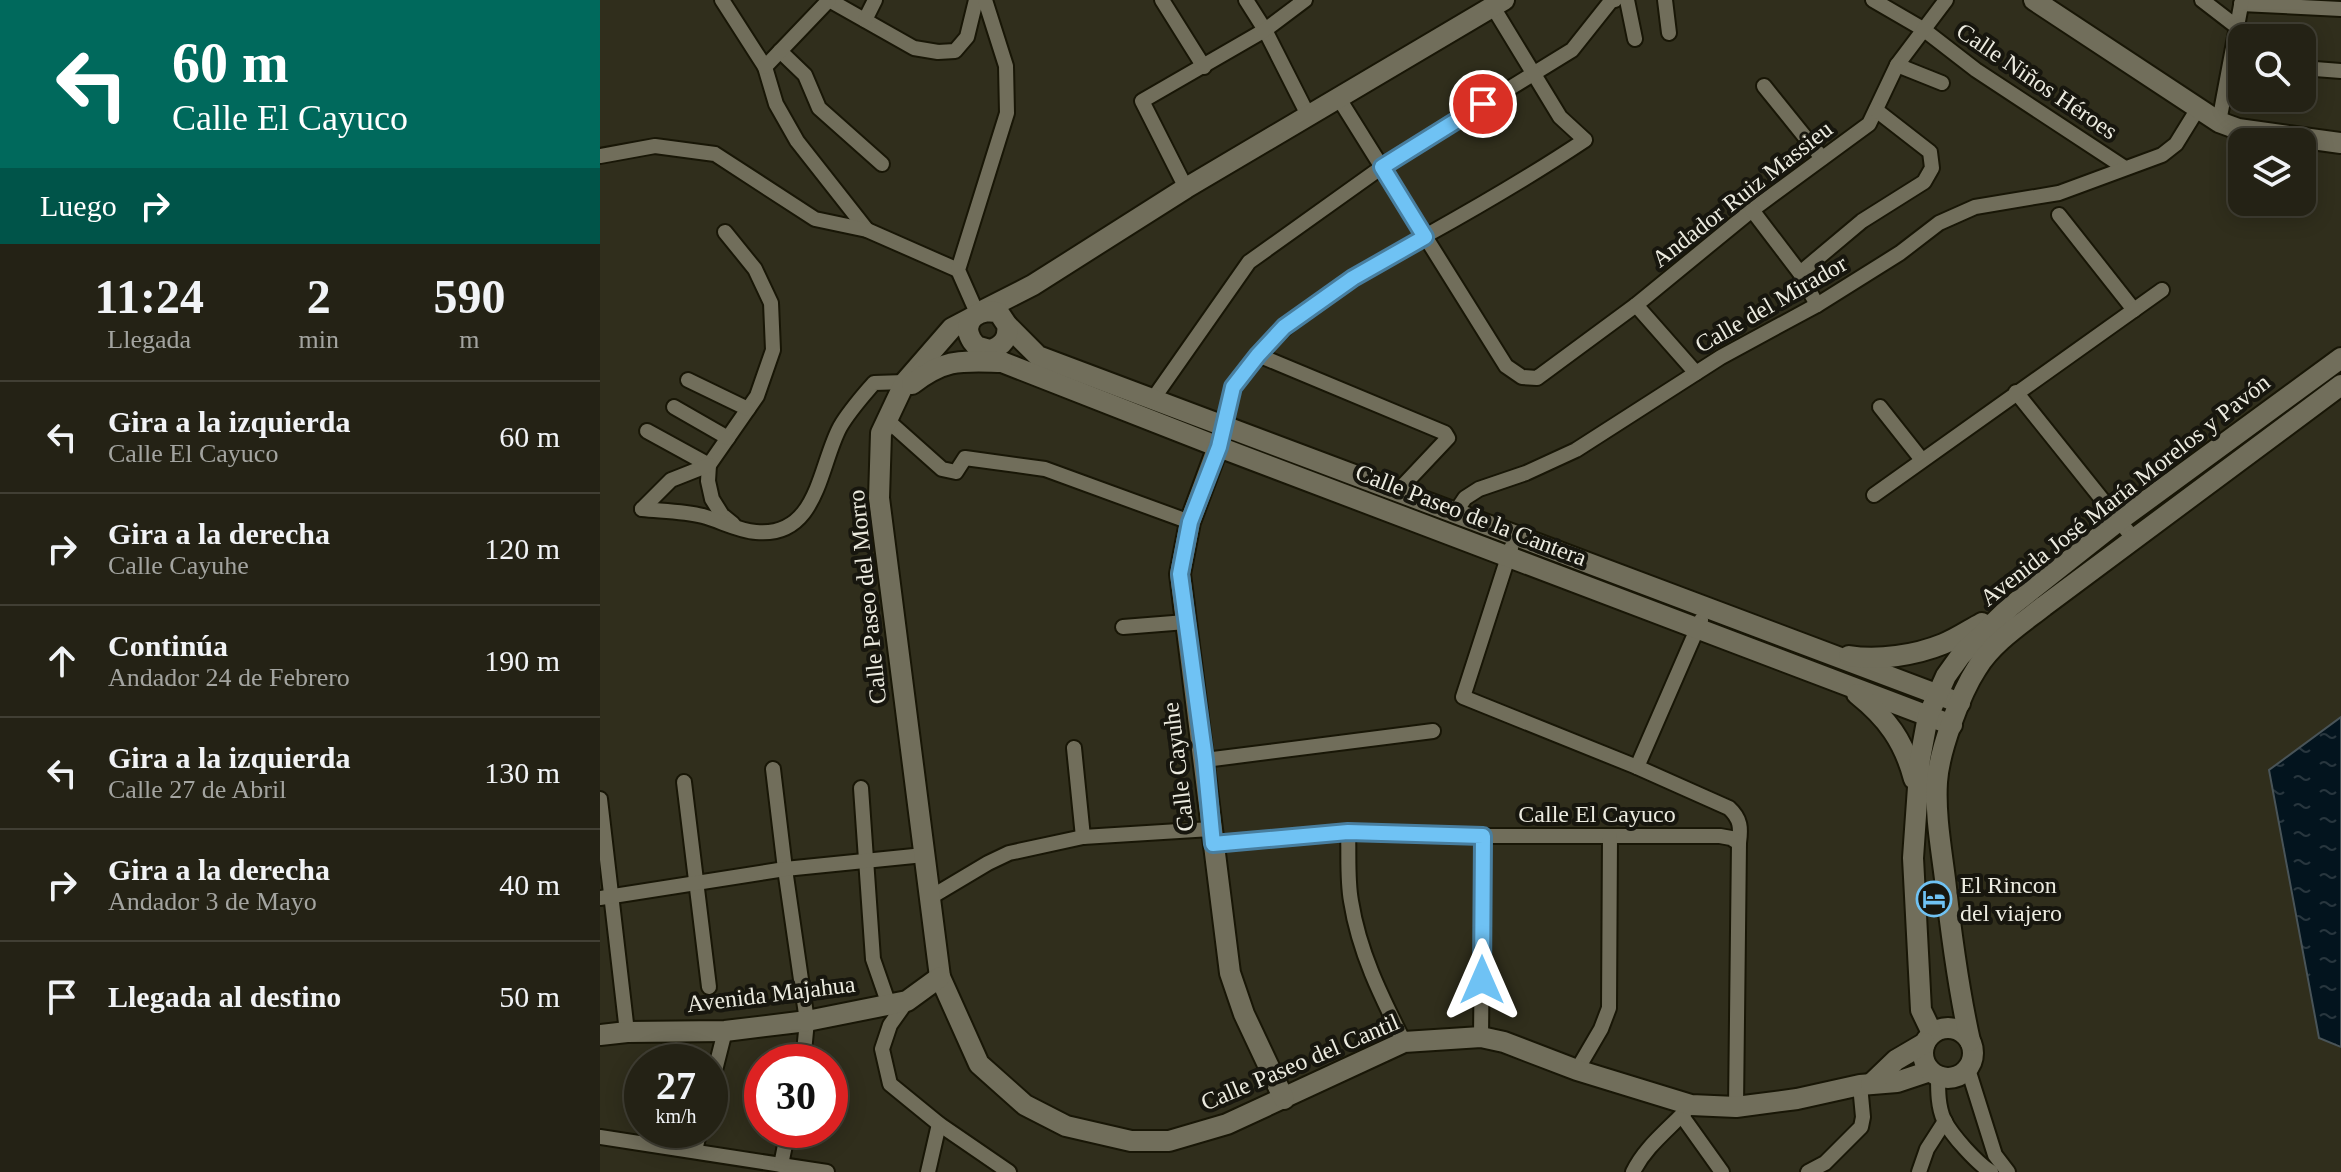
<!DOCTYPE html>
<html lang="es">
<head>
<meta charset="utf-8">
<style>
  :root { --surface:#242215; --page:#302f22; --text:#f1f3f6; --muted:#a3a4a0; --line:#413f34 }
  body { margin:0; font-family:"Times New Roman",serif; background:var(--page); color:var(--text); height:100vh; display:flex; flex-direction:column; font-size:30px; white-space:nowrap }
  * { box-sizing:border-box; margin:0 }
  p { font-size:26px; color:var(--muted) }
  .icon { flex:none; width:44px; height:44px; fill:none; stroke:currentColor; stroke-width:2; stroke-linecap:round; stroke-linejoin:round }
  .map { position:relative; flex:1; overflow:hidden }
  .drawer { display:flex; flex-direction:column; background:var(--surface); width:600px }
  .drawer>* { flex:none }
  .guide { background:#00695c; color:#fff; overflow:hidden }
  .fabs { position:absolute; left:1628px; top:24px; display:grid; gap:16px }
  .fabs a { display:grid; place-items:center; width:88px; height:88px; border-radius:16px; background:var(--surface); box-shadow:0 4px 20px #0003,0 0 0 2px var(--line); font-size:40px }
  .speed { position:absolute; left:24px; top:1044px; display:flex; gap:16px; font-size:40px; font-weight:700; text-align:center }
  .speed>* { display:grid; place-content:center; width:104px; height:104px; border-radius:50%; background:var(--surface); box-shadow:0 4px 20px #0003,0 0 0 2px var(--line); line-height:1 }
  .speed small { font-size:20px; font-weight:400 }
  .speed .limit { border:12px solid #d22; background:#fff; color:#111 }
  .pin { position:absolute; display:grid; place-items:center; width:68px; height:68px; color:#fff; margin:-34px; border:4px solid #fff; border-radius:50%; box-shadow:0 2px 8px #0007 }
  .me { position:absolute; width:88px; margin:-44px; rotate:0deg; stroke-linejoin:round; filter:drop-shadow(0 0 6px #0008) }
  .turn { display:flex; align-items:center; gap:28px; height:168px; padding:0 40px; font-size:36px }
  .turn .icon { width:104px; height:104px; stroke-width:2.5 }
  .turn b { display:block; font-size:56px; line-height:68px }
  .then { display:flex; align-items:center; height:76px; padding:0 40px; background:#0003; gap:16px; font-size:30px }
  .eta { display:flex; justify-content:space-evenly; align-items:center; height:136px; text-align:center }
  .eta b { font-size:48px; font-weight:800; line-height:56px }
  ul { padding:0; list-style:none }
  li { display:flex; align-items:center; gap:24px; height:112px; padding:0 40px; border-top:2px solid var(--line) }
  li div { flex:1 }
  li b { display:block; font-size:30px }
  li em { font-style:normal }
  main { display:flex; flex:1; min-height:0 }
  .map>svg:first-child { display:block }
  .water { fill:url(#water-ripples); stroke:#495458; stroke-width:2 }
  .lines { fill:none; stroke-linecap:round; stroke-linejoin:round }
  .street-casing { stroke:#181606; stroke-width:18 }
  .secondary-casing { stroke:#181606; stroke-width:24 }
  .street { stroke:#716e5b; stroke-width:14 }
  .secondary { stroke:#716e5b; stroke-width:20 }
  .route-casing { stroke:#487e9f; stroke-width:20 }
  .route { stroke:#6fc2f4; stroke-width:14 }
  .labels { text-anchor:middle; stroke-width:8; stroke-linejoin:round; paint-order:stroke }
  .street-label { font-size:24px; fill:#ecebe0; stroke:#17160e }
  .poi-label { font-size:24px; fill:#ecebe0; stroke:#17160e; text-anchor:start }
</style>
</head>
<body>
<main>
<section class="drawer">
<div class="guide">
<div class="turn"><svg class="icon" aria-label="left" viewBox="0 0 24 24"><path d="M17 20v-9H6M10 6l-5 5 5 5"/></svg><div><b>60 m</b>Calle El Cayuco</div></div>
<div class="then">Luego<svg class="icon" aria-label="right" viewBox="0 0 24 24"><path d="M7 20v-9h11M14 6l5 5-5 5"/></svg></div>
</div>
<div class="eta">
<div><b>11:24</b><p>Llegada</p></div>
<div><b>2</b><p>min</p></div>
<div><b>590</b><p>m</p></div>
</div>
<ul>
<li><svg class="icon" aria-label="left" viewBox="0 0 24 24"><path d="M17 20v-9H6M10 6l-5 5 5 5"/></svg><div><b>Gira a la izquierda</b><p>Calle El Cayuco</p></div><em>60 m</em></li>
<li><svg class="icon" aria-label="right" viewBox="0 0 24 24"><path d="M7 20v-9h11M14 6l5 5-5 5"/></svg><div><b>Gira a la derecha</b><p>Calle Cayuhe</p></div><em>120 m</em></li>
<li><svg class="icon" aria-label="ahead" viewBox="0 0 24 24"><path d="M12 20V5M6 11l6-6 6 6"/></svg><div><b>Continúa</b><p>Andador 24 de Febrero</p></div><em>190 m</em></li>
<li><svg class="icon" aria-label="left" viewBox="0 0 24 24"><path d="M17 20v-9H6M10 6l-5 5 5 5"/></svg><div><b>Gira a la izquierda</b><p>Calle 27 de Abril</p></div><em>130 m</em></li>
<li><svg class="icon" aria-label="right" viewBox="0 0 24 24"><path d="M7 20v-9h11M14 6l5 5-5 5"/></svg><div><b>Gira a la derecha</b><p>Andador 3 de Mayo</p></div><em>40 m</em></li>
<li><svg class="icon" aria-label="arrive" viewBox="0 0 24 24"><path d="M6 21V4h12l-3 4 3 4H6"/></svg><div><b>Llegada al destino</b></div><em>50 m</em></li>
</ul>
</section>
<div class="map">
<svg width="1741" height="1172" viewBox="0 0 1741 1172">
  <defs>
    <pattern id="water-ripples" width="26" height="14" patternUnits="userSpaceOnUse" patternTransform="scale(2)"><rect width="26" height="14" fill="#03141e"/><path d="M2 4q2-2 4 0t4 0M15 11q2-2 4 0t4 0" fill="none" stroke="#28363e"/></pattern>
  </defs>
  <rect width="100%" height="100%" fill="#302e1c"/>
  <path class="water" d="M1741,717V1047L1719,1038L1669,770Z"/>
  <g class="lines">
    <g class="street-casing">
      <g id="street">
        <path d="M122,0L165,67L176,104L197,141L267,230"/>
        <path d="M229,0L314,48L338,52L355,51L367,37L376,0"/>
        <path d="M562,0L604,67"/>
        <path d="M646,0L665,30L708,115"/>
        <path d="M1027,0L1035,39"/>
        <path d="M1065,0L1069,33"/>
        <path d="M1273,0L1323,29L1376,70L1525,168"/>
        <path d="M1602,0L1637,27"/>
        <path d="M1641,4L1741,9"/>
        <path d="M265,20L275,0"/>
        <path d="M180,51L205,75L219,108L282,164"/>
        <path d="M1297,65L1342,83"/>
        <path d="M165,67L229,0"/>
        <path d="M1702,68L1741,71"/>
        <path d="M1164,86L1222,158"/>
        <path d="M738,97L906,366L922,377L937,378L1036,305L1152,210L1269,124L1297,65L1346,0"/>
        <path d="M1619,122L1642,0"/>
        <path d="M0,156L55,146L115,154L215,219L267,230L358,270"/>
        <path d="M586,188L542,101L665,30L705,0"/>
        <path d="M1152,210L1200,273L1217,305"/>
        <path d="M1459,215L1534,310"/>
        <path d="M125,232L155,269L171,303L173,350L157,396L109,465L108,481L112,499L122,515L133,524"/>
        <path d="M1200,273L1262,221L1324,182L1332,168L1330,152L1276,110"/>
        <path d="M1036,305L1096,373"/>
        <path d="M377,313L358,270L407,113L406,66L385,0"/>
        <path d="M658,355L845,433L848,438L798,491"/>
        <path d="M88,380L148,409"/>
        <path d="M1416,392L1533,538"/>
        <path d="M553,399L649,262L782,167L972,50L1011,1L1015,0"/>
        <path d="M74,407L128,438"/>
        <path d="M1280,407L1322,460"/>
        <path d="M287,420L342,469L356,472L365,458L445,469L590,522"/>
        <path d="M625,425C627,412 629,395 636,384C681,315 758,276 827,235C881,205 934,174 985,140L960,117L893,7"/>
        <path d="M47,431L109,465"/>
        <path d="M1274,495L1562,290"/>
        <path d="M42,509C62,511 84,511 103,516C121,521 139,531 156,532C218,538 219,466 240,427C250,410 262,397 274,383L305,382L310,384"/>
        <path d="M42,509L71,480L109,465"/>
        <path d="M855,513L865,498L879,489L926,473L976,450L1121,357L1217,305L1300,253L1339,223L1375,207L1459,193L1562,155L1576,144L1597,110"/>
        <path d="M911,548L863,697L1037,767L1129,808C1141,819 1141,828 1139,843L1136,1107"/>
        <path d="M523,627L586,622"/>
        <path d="M474,748L483,837"/>
        <path d="M605,760L833,731"/>
        <path d="M1037,767L1101,620"/>
        <path d="M173,769L185,869L207,1021L203,1062"/>
        <path d="M84,782L109,987"/>
        <path d="M261,788L273,959L289,1005"/>
        <path d="M0,799L27,1032"/>
        <path d="M748,832C749,854 747,879 751,901C759,952 781,996 804,1042"/>
        <path d="M613,844L748,832L883,836H1120L1131,838L1139,843"/>
        <path d="M331,897L388,863L409,853L483,837L611,829"/>
        <path d="M0,898L185,869L324,855"/>
        <path d="M307,1001L290,1025L282,1049L290,1084L339,1124L409,1172"/>
        <path d="M881,1037L883,836"/>
        <path d="M1368,1069L1395,1155L1408,1172"/>
        <path d="M977,1070L1001,1029L1009,1008L1010,836"/>
        <path d="M1338,1076C1338,1091 1338,1107 1344,1120C1352,1136 1377,1163 1391,1172"/>
        <path d="M110,1090L125,1031"/>
        <path d="M1082,1116L1122,1172"/>
        <path d="M0,1137L227,1172"/>
        <path d="M95,1150L100,1130"/>
        <path d="M181,1165L188,1130"/>
        <path d="M328,1172L339,1124"/>
        <path d="M1033,1172C1046,1145 1071,1128 1091,1105"/>
        <path d="M1208,1172L1225,1163L1261,1127L1263,1117L1260,1085"/>
        <path d="M1319,1172L1327,1149L1345,1121"/>
      </g>
    </g>
    <g class="secondary-casing">
      <g id="secondary">
        <path d="M1434,0L1619,122L1638,129L1741,143"/>
        <path d="M384,310L433,285L586,188L904,0"/>
        <path d="M371,318L352,328L305,382L281,433L279,498L340,977L379,1064L425,1105L466,1126L531,1141H569L627,1124L804,1042L881,1037L904,1042L977,1070L1091,1105L1136,1107L1197,1099L1260,1085L1297,1082L1330,1071"/>
        <path d="M408,326L438,356L1360,703"/>
        <path d="M376,346L390,350C403,346 409,338 407,325L399,313C382,307 360,319 371,339C376,349 392,356 402,362L619,447L1352,725"/>
        <path d="M312,384C346,358 361,361 402,362"/>
        <path d="M622,436L590,522L580,574L630,973L644,1014L684,1099"/>
        <path d="M1249,656C1278,661 1316,655 1343,644C1356,639 1369,630 1382,623"/>
        <path d="M1257,694C1287,718 1304,741 1314,779"/>
        <circle cx="1348" cy="1053" r="25"/>
        <path d="M1332,1033L1321,1010L1313,858L1320,759L1328,716L1346,676L1361,655L1410,607L1520,520L1741,358"/>
        <path d="M0,1035L27,1032L125,1031L207,1021L307,1001L340,977"/>
        <path d="M1370,1041C1358,987 1351,933 1345,879C1341,847 1335,814 1337,782C1339,751 1360,694 1377,668C1392,643 1421,624 1444,606L1741,385"/>
        <path d="M1271,1084L1296,1060L1325,1043"/>
      </g>
    </g>
    <use href="#street" class="street"/>
    <use href="#secondary" class="secondary"/>
  </g>
  <g class="lines">
    <g class="route-casing">
      <path id="route" d="M882,980L883,836L748,832L613,844L605,760L580,574L590,522L619,447L633,387L658,355L684,327L753,278L825,237L782,167L883,104"/>
    </g>
    <use href="#route" class="route"/>
  </g>
  <defs>
    <g id="hotel-ring" transform="scale(1.8)"><circle r="9.5" fill="#17160e" stroke="#6fc2f4" stroke-width="1.5"/><path d="M-6-4.5h1.5V1H6V5H4.5V3h-9V5H-6ZM-4 0a1.8 1.8 0 1 1 3.6 0ZM.5 0V-2.5h3Q6-2.5 6 0Z" fill="#6fc2f4"/></g>
  </defs>
  <g fill-rule="evenodd">
    <use href="#hotel-ring" x="1334" y="899"/>
  </g>
  <g class="labels">
    <g class="street-label">
      <text transform="translate(1437 81) rotate(34)" y="8">Calle Niños Héroes</text>
      <text transform="translate(1142 194) rotate(-38)" y="8">Andador Ruiz Massieu</text>
      <text transform="translate(1171 304) rotate(-30)" y="8">Calle del Mirador</text>
      <text transform="translate(1525 490) rotate(-38)" y="8">Avenida José María Morelos y Pavón</text>
      <text transform="translate(871 515) rotate(21)" y="8">Calle Paseo de la Cantera</text>
      <text transform="translate(267 597) rotate(-96)" y="8">Calle Paseo del Morro</text>
      <text transform="translate(578 767) rotate(-97)" y="8">Calle Cayuhe</text>
      <text x="997" y="822">Calle El Cayuco</text>
      <text transform="translate(171 994) rotate(-7)" y="8">Avenida Majahua</text>
      <text transform="translate(700 1062) rotate(-23)" y="8">Calle Paseo del Cantil</text>
    </g>
    <g class="poi-label">
      <text x="1360" y="893">El Rincon<tspan x="1360" dy="28">del viajero</tspan></text>
    </g>
  </g>
</svg>
<div class="fabs">
<a><svg class="icon" aria-label="search" viewBox="0 0 24 24"><circle cx="10" cy="10" r="6"/><path d="M15 15l6 6"/></svg></a>
<a><svg class="icon" aria-label="layers" viewBox="0 0 24 24"><path d="M12 4l9 5-9 5-9-5zM3 14l9 5 9-5"/></svg></a>
</div>
<div class="speed"><div>27<small>km/h</small></div><div class="limit">30</div></div>
<div class="pin" style="left:883px;top:104px;background:#d93025"><svg class="icon" aria-label="arrive" viewBox="0 0 24 24"><path d="M6 21V4h12l-3 4 3 4H6"/></svg></div>
<svg class="me" style="left:882px;top:980px" viewBox="-20 -20 40 40"><path d="M0-17L14 15 0 8-14 15z" fill="#6fc2f4" stroke="#fff" stroke-width="4"/></svg>
</div>
</main>
</body>
</html>
